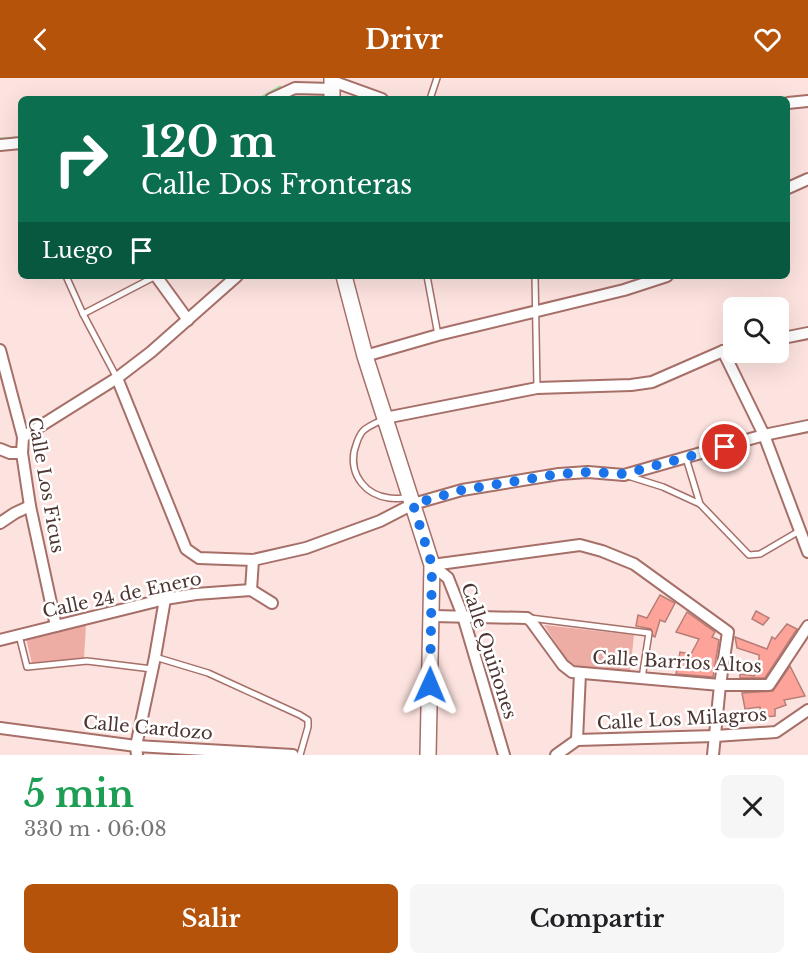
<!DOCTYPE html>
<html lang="es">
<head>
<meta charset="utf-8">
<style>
  :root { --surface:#fff; --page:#f6f6f6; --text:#202124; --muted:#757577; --accent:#b45309 }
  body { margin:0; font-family:"Libre Baskerville",serif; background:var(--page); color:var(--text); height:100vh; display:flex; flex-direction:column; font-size:22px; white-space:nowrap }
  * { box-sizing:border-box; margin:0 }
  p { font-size:20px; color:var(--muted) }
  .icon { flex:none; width:33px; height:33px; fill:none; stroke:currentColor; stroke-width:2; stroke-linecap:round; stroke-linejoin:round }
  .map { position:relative; height:677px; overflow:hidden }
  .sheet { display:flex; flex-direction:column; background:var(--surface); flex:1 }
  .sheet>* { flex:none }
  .guide { position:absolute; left:18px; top:18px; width:772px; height:183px; border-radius:9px; box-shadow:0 6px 24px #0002; background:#0b6e4f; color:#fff; overflow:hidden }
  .controls { position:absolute; left:723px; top:219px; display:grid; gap:12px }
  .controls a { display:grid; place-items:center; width:66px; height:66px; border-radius:9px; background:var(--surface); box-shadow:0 6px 24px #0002; font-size:30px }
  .pin { position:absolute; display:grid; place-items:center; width:51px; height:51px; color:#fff; margin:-26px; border:3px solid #fff; border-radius:50%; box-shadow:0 2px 6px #0007 }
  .me { position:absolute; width:66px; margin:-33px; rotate:1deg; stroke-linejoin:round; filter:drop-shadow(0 0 4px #0008) }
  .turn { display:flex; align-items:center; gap:21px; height:126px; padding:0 24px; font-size:27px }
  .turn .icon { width:78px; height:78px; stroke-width:2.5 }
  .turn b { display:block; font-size:42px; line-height:51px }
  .then { display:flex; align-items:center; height:57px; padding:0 24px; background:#0003; gap:12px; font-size:22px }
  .round { display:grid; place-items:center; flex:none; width:63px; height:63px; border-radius:9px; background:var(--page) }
  .head { display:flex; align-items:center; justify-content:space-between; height:102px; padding:0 24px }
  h1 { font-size:36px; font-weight:700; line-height:45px; color:#1e9e55 }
  .action { display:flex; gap:12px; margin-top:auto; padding:12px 24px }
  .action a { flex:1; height:69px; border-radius:9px; background:var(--accent); color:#fff; font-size:24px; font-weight:700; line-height:69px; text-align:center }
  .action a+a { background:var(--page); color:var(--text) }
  header { display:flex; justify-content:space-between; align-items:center; height:78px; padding:0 24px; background:var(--accent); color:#fff; font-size:27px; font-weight:700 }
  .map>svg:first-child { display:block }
  .green { fill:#edaca4 }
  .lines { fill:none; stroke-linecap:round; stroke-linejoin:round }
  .stream { stroke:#9ee2a4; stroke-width:3 }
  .building { fill:#fea399; stroke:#b67e77; stroke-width:1.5 }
  .service-casing { stroke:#a66f68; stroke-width:8 }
  .minor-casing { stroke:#a66f68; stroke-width:14 }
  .secondary-casing { stroke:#a66f68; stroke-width:18 }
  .service { stroke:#fff; stroke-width:5 }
  .minor { stroke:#fff; stroke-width:10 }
  .secondary { stroke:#fff; stroke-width:15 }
  .route { stroke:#1a73e8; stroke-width:10; stroke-dasharray:0 18 }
  .labels { text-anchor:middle; stroke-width:5; stroke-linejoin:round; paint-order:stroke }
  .street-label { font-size:18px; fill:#4d3532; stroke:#fff }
</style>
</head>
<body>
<header><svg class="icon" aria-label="back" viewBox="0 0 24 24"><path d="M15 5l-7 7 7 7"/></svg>Drivr<svg class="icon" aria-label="heart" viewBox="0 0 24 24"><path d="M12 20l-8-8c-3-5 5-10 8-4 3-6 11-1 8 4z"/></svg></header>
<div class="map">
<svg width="808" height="677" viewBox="0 0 808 677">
  <rect width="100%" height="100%" fill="#fde3e0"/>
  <g class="green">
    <path d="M86,546L84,580L32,586L26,560Z"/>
    <path d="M544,547L634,557L630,594L579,589L568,584Z"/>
  </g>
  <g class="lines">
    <g class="stream">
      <path d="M259,21L280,9"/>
      <path d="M0,61L16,60"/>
    </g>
  </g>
  <g class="building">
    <path d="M660,517L675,525L665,544L660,542L655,559L653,558L651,551L636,548L638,537L647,540Z"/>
    <path d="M756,533L769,540L763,547L752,541Z"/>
    <path d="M687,534L715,554L712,559L719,562L713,599L676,596L680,574L691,576L699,561L676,554Z"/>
    <path d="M787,546L797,551L765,600H740V596L754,598L759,585V577L737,570L735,559L767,571L772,559L775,561Z"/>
    <path d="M790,588L805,618L784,622L786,627L775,631V638L761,639L760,629L745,631L742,615L773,613Z"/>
  </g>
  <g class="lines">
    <g class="service-casing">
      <g id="service">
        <path d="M430,21L437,0"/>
        <path d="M66,198L83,236L117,300"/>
        <path d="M427,198L438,257"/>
        <path d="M535,198L537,310"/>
        <path d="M83,236L156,198"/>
        <path d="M383,341C377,345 368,348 363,353C358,358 356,367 354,374C350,398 366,417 389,420C395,421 402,420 408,420"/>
        <path d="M686,380L700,426"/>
        <path d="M628,398L663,409L700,426L749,477L760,476L801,452"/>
        <path d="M530,540L649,555L642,600"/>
        <path d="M19,557L27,589L87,583L152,591"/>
        <path d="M155,579L208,595L300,637L308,642V649L300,677"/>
      </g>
    </g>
    <g class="minor-casing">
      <g id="minor">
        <path d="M332,3L382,21"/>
        <path d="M271,21L295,10L332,11"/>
        <path d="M788,25L808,23"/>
        <path d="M0,67L21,65"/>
        <path d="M788,110L808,101"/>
        <path d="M156,198L188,242"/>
        <path d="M778,261L808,255"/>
        <path d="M0,272L23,359L22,375L30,428L56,548"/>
        <path d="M723,273L764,357L808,474"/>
        <path d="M365,278L438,257L624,212L667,198"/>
        <path d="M117,300L186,471L199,480L253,482"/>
        <path d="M385,340L537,310L631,307L652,304L723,273L734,271"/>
        <path d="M23,359L117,300L151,274L237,198"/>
        <path d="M0,371L10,375H22"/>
        <path d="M0,445L15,435L30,428"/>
        <path d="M432,487L580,467L602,473L634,486L728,554L720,607L713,677"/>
        <path d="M432,487L448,500L463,538L504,677"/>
        <path d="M251,512L253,482L306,470L380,443L413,426L462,412L559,396L588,394L624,397L764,357L808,348"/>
        <path d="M432,538L527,540L531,543L563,587L572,594L720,607H769L808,548"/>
        <path d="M0,562L165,521L196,516L251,512L272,525"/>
        <path d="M0,650L136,668L293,677"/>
        <path d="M577,662L580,595"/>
        <path d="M137,677L136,668L155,579L165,521"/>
        <path d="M556,677L577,662L715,658L776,654L808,632"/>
      </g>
    </g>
    <g class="secondary-casing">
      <g id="secondary">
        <path d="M332,0V21"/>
        <path d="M344,198L365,278L432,487L428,677"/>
      </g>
    </g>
    <use href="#service" class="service"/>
    <use href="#minor" class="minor"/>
    <use href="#secondary" class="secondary"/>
  </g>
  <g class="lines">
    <path class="route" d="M430,607L432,487L413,426L462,412L559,396L588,394L624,396L725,369"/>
  </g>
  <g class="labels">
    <g class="street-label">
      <text transform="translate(46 407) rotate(80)" y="6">Calle Los Ficus</text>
      <text transform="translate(122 517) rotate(-12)" y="6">Calle 24 de Enero</text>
      <text transform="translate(489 573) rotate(72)" y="6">Calle Quiñones</text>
      <text transform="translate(677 584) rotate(3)" y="6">Calle Barrios Altos</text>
      <text transform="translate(682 641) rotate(-3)" y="6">Calle Los Milagros</text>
      <text transform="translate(148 650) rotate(5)" y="6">Calle Cardozo</text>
    </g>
  </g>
</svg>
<div class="controls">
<a><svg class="icon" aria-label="search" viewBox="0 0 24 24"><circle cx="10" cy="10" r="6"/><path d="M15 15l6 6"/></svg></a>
</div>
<div class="pin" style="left:725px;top:369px;background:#d93025"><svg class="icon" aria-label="arrive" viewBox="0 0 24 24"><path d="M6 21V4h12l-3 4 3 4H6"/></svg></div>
<svg class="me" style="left:430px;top:607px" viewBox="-20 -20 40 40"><path d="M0-17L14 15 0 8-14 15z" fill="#1a73e8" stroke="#fff" stroke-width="4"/></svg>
<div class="guide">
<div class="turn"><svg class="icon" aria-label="right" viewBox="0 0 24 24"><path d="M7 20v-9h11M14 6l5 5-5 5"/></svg><div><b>120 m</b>Calle Dos Fronteras</div></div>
<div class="then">Luego<svg class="icon" aria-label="arrive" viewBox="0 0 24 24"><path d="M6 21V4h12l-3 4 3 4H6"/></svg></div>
</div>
</div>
<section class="sheet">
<div class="head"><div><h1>5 min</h1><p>330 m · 06:08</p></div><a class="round"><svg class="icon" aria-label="close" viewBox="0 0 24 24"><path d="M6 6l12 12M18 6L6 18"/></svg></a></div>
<div class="action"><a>Salir</a><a>Compartir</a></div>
</section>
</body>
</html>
